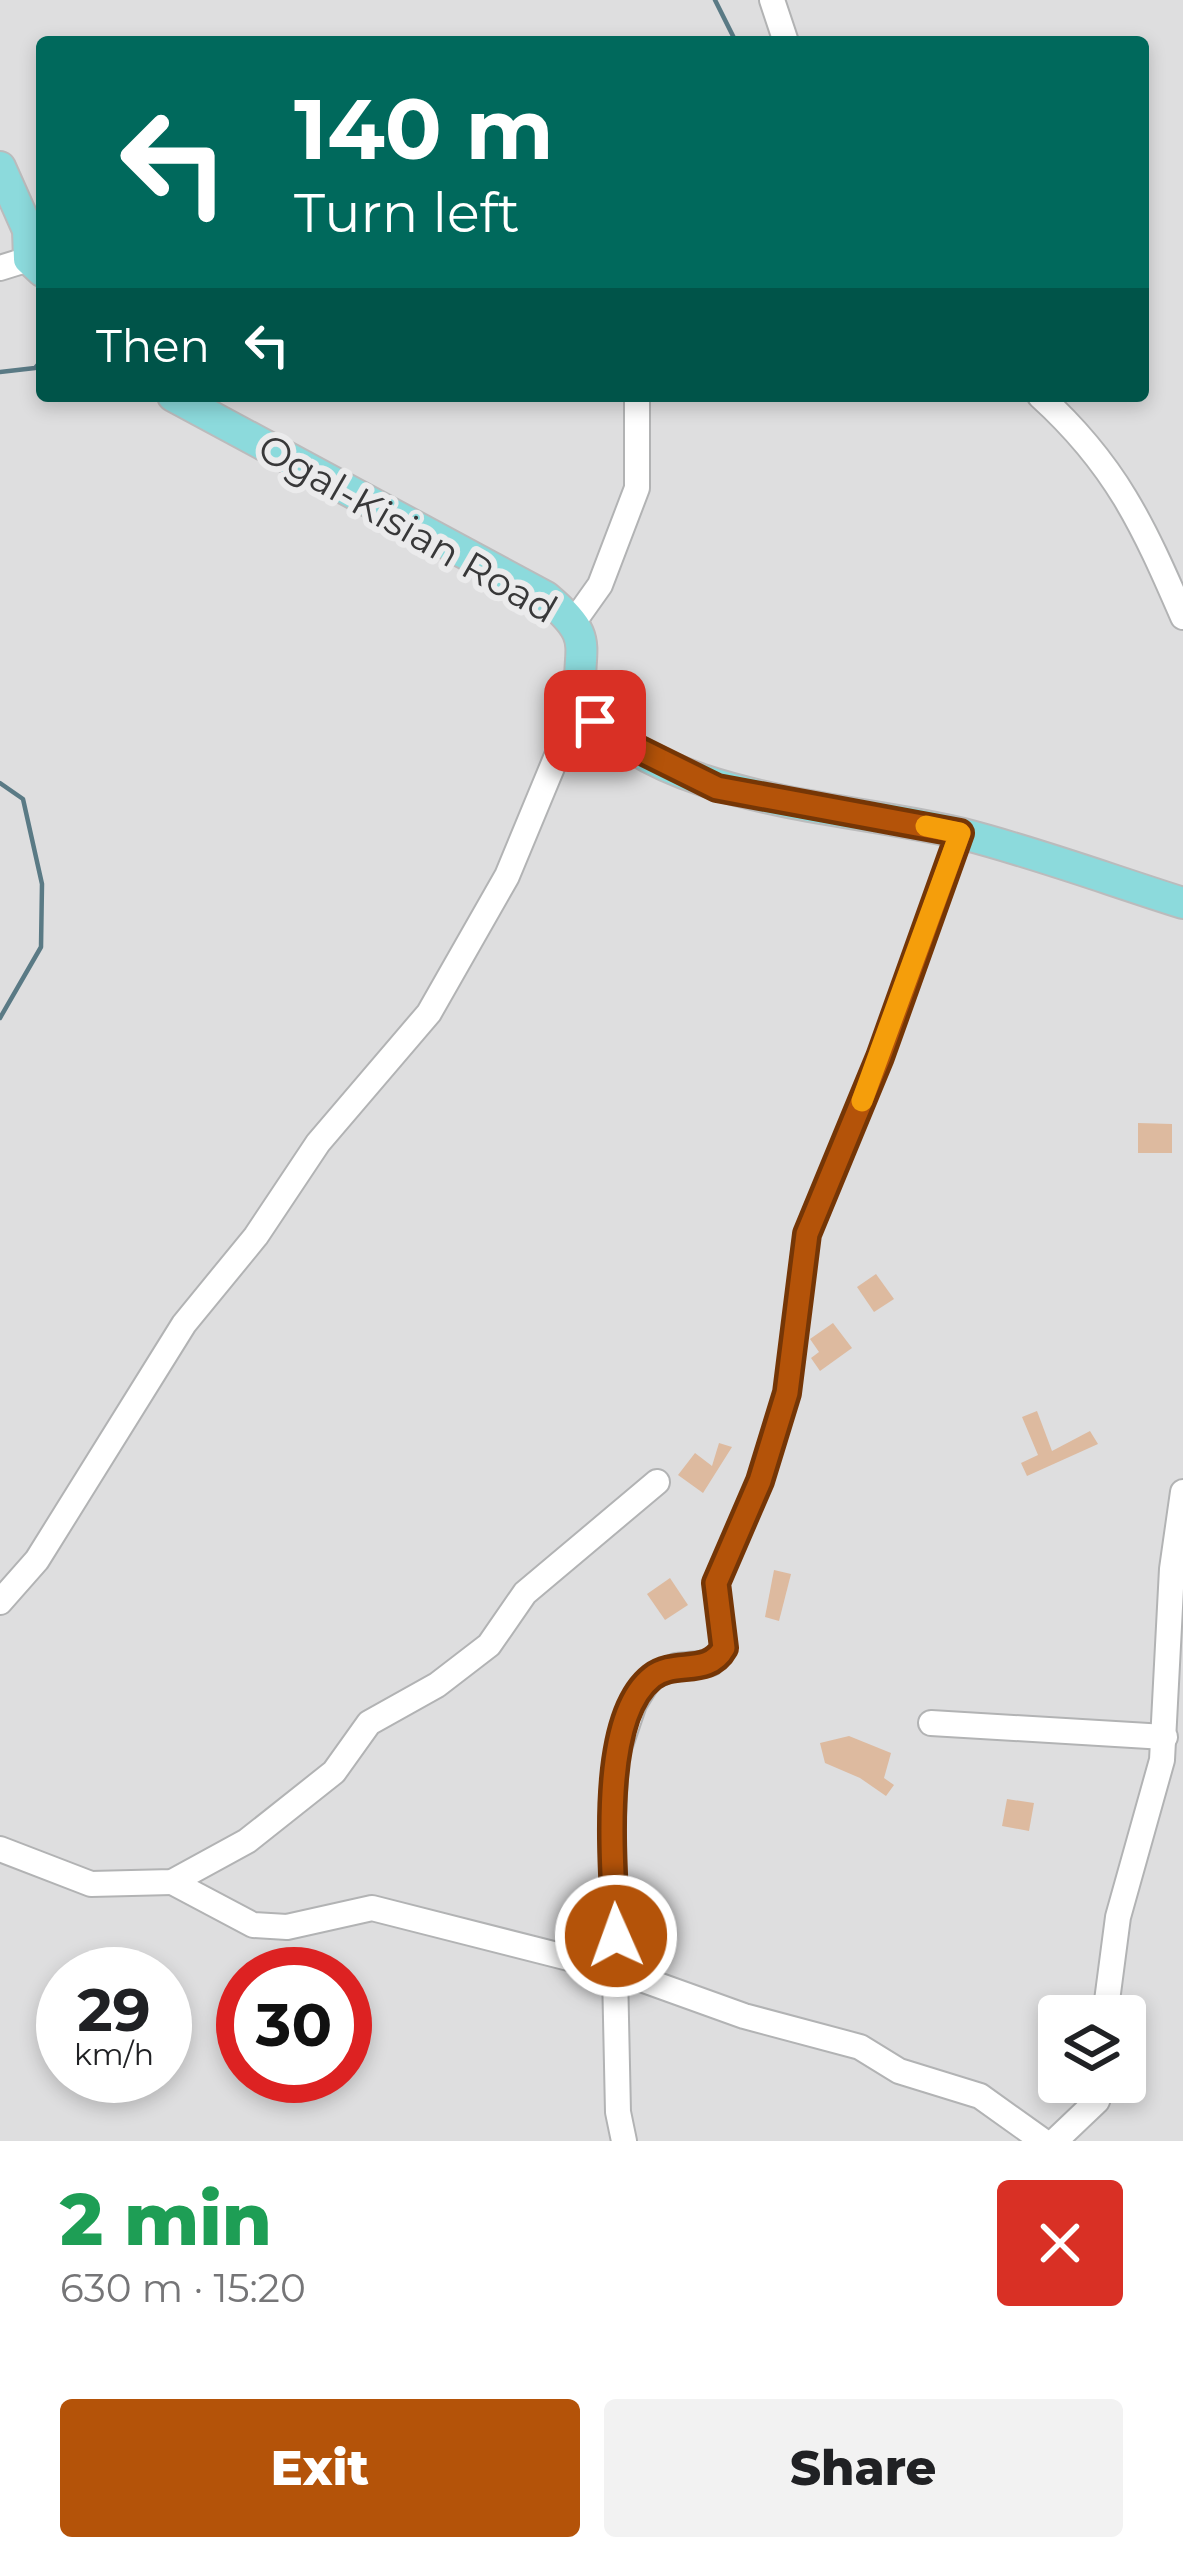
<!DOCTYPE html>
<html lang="en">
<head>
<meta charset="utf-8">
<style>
  :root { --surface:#fff; --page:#f2f2f2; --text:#202124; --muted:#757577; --accent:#b45309 }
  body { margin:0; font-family:Montserrat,sans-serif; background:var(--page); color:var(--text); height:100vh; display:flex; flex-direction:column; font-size:45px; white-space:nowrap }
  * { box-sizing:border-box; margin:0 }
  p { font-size:39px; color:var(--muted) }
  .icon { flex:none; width:66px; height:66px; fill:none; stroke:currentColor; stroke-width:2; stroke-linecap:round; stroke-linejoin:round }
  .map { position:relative; height:2141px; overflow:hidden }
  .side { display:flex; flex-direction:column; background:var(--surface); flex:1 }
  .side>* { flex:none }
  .banner { position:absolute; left:36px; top:36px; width:1113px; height:366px; border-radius:12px; box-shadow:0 6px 18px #0003; background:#00695c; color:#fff; overflow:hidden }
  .controls { position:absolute; left:1038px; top:1995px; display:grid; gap:24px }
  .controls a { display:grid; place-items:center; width:108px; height:108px; border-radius:12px; background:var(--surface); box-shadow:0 6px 18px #0003; font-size:60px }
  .speed { position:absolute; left:36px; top:1947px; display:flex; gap:24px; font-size:60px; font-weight:700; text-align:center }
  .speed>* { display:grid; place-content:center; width:156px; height:156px; border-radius:50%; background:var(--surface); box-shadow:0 6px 18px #0003; line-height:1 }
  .speed small { font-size:30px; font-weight:400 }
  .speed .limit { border:18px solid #d22; background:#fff; color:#111 }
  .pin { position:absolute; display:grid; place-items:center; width:102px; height:102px; color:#fff; margin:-51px; border-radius:24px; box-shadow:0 6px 18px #0006 }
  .me { position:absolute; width:132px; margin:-66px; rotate:358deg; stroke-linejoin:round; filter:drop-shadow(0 0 9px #0008) }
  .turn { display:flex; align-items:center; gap:42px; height:252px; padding:0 60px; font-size:54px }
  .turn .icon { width:156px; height:156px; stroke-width:2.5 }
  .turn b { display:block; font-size:84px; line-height:102px }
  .then { display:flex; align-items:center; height:114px; padding:0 60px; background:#0003; gap:24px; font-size:45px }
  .round { display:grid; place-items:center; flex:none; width:126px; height:126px; border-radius:12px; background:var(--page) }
  .headline { display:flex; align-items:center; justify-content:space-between; height:204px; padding:0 60px }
  h1 { font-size:72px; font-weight:800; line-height:90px; color:#1e9e55 }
  .primary-button { display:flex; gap:24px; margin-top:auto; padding:24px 60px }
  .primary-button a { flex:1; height:138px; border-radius:12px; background:var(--accent); color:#fff; font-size:48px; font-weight:800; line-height:138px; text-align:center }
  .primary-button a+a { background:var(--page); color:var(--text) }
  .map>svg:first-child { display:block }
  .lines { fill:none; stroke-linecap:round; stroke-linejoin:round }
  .stream { stroke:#5a7a85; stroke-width:4.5 }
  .building { fill:#ddba9f }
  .minor-casing { stroke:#b2b3b4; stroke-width:28 }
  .major-casing { stroke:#bbbbbc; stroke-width:34 }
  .minor { stroke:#fff; stroke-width:24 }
  .major { stroke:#8cdadc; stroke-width:30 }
  .route-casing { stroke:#753606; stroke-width:30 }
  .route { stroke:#b45309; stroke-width:21 }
  .slow { stroke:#f59e0b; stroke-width:21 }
  .labels { text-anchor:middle; stroke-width:12; stroke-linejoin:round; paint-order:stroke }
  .street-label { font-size:39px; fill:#383839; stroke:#ebebec }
</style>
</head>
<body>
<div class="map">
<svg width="1183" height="2141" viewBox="0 0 1183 2141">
  <rect width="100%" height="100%" fill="#dededf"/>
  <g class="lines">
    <g class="stream">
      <path d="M715,0L736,42"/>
      <path d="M0,372L35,368L42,360"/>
      <path d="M0,783L23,799L42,884L41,947L0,1018"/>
    </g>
  </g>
  <g class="building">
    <path d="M1138,1123L1172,1124V1153H1138Z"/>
    <path d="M876,1274L894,1299L874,1312L857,1287Z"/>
    <path d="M833,1323L852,1348L820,1371L811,1358L819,1352L810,1339Z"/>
    <path d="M1037,1411L1052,1451L1090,1431L1098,1444L1027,1476L1021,1463L1038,1455L1022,1417Z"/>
    <path d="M719,1443L732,1447L703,1493L678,1475L695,1453L712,1466Z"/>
    <path d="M774,1570L791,1574L779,1621L765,1617Z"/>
    <path d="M670,1578L688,1605L665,1620L647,1594Z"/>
    <path d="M849,1736L891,1753L884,1778L894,1785L886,1796L860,1778L825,1763L820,1743Z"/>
    <path d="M1007,1799L1034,1803L1029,1831L1002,1826Z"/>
  </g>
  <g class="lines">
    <g class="minor-casing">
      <g id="minor">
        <path d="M772,0L786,42"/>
        <path d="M0,268L29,259"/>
        <path d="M1040,396C1116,465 1143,525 1183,617"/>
        <path d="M573,623L600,585L637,488V396"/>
        <path d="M0,1602L37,1560L184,1324L256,1236L318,1143L429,1013L507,876L580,700"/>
        <path d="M931,1723L1165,1737"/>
        <path d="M0,1849L91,1884L172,1882L247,1841L334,1772L369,1723L437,1685L489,1645L525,1593L657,1482"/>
        <path d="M172,1882L253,1925L287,1927L372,1908L616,1970L744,2016L860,2047L899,2071L980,2096L1043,2141"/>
        <path d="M1105,2016L1118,1917L1162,1760L1172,1569L1183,1492"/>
        <path d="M624,2141L618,2112L612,1833L616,1757L634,1704L650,1678L676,1666L711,1663L724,1648L716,1583L760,1481L787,1393L807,1234L880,1057L960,833"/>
        <path d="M1055,2141L1097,2101L1104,2082"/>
      </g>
    </g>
    <g class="major-casing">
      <g id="major">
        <path d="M0,167L28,230L29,259L42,271"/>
        <path d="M173,396L546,597C597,640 577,644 580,700C655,804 848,805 963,834C1037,853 1110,880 1183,903"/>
      </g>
    </g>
    <use href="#minor" class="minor"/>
    <use href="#major" class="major"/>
  </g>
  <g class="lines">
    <g class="route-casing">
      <path id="route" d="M595,721L622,741L717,788L960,833L880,1057L807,1234L787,1393L760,1481L716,1583L724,1648C708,1677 675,1659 652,1677C597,1720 614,1874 616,1936"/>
    </g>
    <use href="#route" class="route"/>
    <path class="slow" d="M862,1101L960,833L926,826"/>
  </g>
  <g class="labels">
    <g class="street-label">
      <text transform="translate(408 528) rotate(30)" y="14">Ogal-Kisian Road</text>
    </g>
  </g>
</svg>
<div class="controls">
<a><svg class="icon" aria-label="layers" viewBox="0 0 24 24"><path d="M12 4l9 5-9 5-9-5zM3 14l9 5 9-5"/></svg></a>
</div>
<div class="speed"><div>29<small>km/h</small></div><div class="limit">30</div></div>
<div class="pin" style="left:595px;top:721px;background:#d93025"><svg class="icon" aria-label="arrive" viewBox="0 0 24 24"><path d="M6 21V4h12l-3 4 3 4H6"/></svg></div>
<svg class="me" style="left:616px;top:1936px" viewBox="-20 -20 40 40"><circle r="17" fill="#b45309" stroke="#fff" stroke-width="3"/><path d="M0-11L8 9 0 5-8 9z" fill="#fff"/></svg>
<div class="banner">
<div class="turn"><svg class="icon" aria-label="left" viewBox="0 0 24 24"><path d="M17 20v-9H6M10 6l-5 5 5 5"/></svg><div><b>140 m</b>Turn left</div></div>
<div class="then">Then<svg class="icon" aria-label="left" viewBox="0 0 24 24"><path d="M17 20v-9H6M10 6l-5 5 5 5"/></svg></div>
</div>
</div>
<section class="side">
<div class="headline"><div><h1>2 min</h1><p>630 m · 15:20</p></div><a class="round" style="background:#d93025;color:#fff"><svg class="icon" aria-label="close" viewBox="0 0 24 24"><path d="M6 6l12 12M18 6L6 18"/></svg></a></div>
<div class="primary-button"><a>Exit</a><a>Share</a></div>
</section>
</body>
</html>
